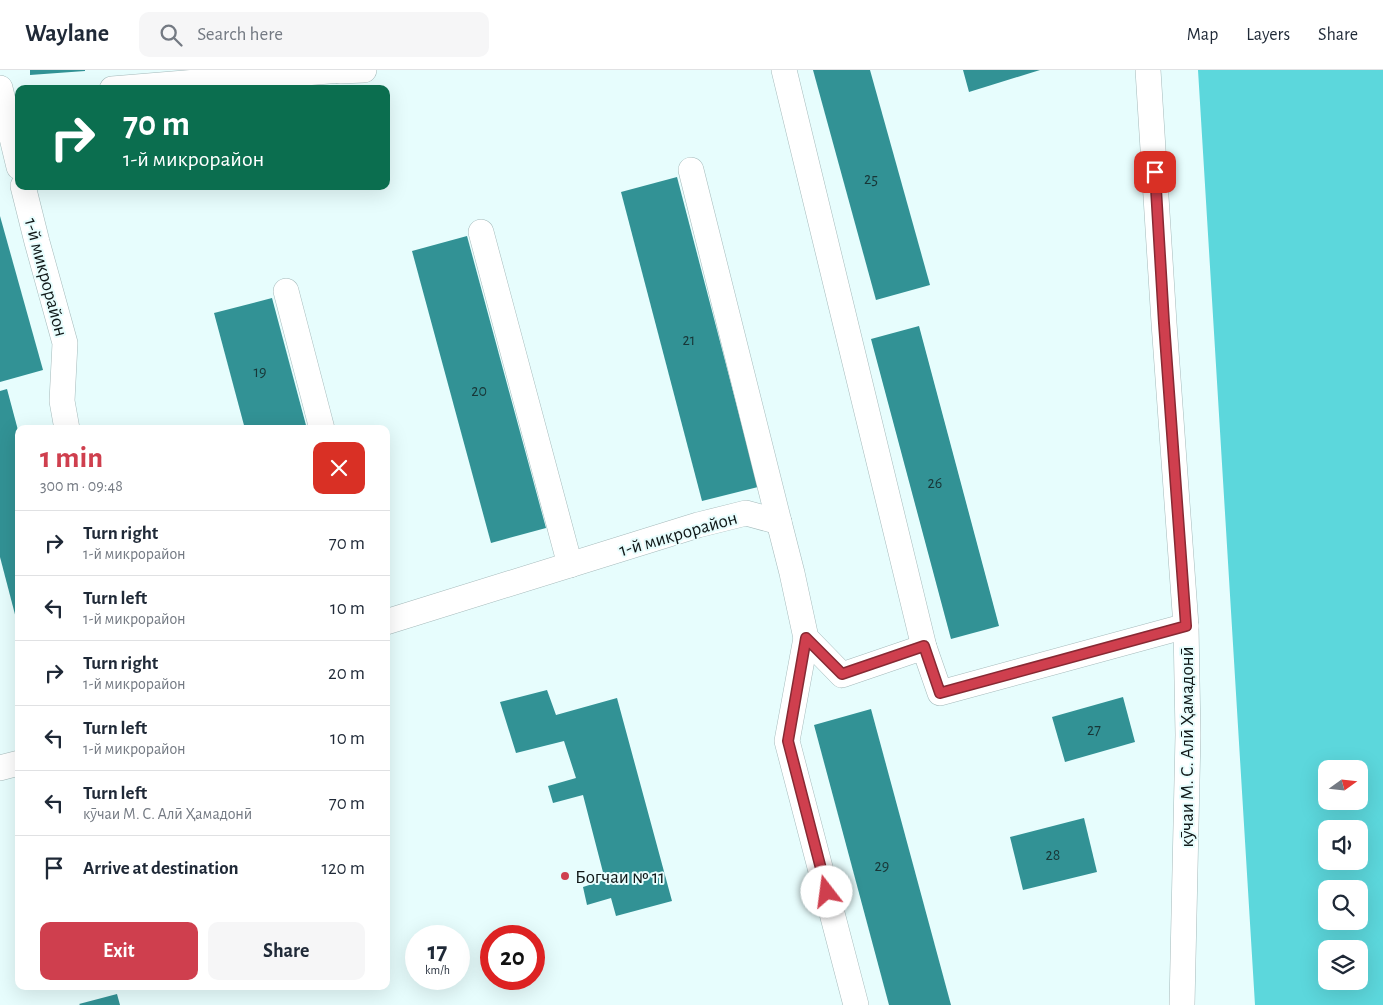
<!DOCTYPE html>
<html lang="en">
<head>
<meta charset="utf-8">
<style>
  :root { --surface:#fff; --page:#f6f6f7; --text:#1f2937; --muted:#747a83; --line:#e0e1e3; --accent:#cf3f4e }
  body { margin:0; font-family:"Alegreya Sans",sans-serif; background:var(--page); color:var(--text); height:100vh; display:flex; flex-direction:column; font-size:19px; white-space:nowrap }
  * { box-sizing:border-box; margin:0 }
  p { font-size:16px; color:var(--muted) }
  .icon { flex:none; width:28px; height:28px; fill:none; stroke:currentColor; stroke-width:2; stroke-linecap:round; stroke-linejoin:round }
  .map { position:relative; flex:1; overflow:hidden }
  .panel { position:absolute; left:15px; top:355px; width:375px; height:565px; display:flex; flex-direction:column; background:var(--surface); border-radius:10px; box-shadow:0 5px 20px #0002 }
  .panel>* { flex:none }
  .guide { position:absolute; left:15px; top:15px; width:375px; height:105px; border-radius:10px; box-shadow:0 5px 20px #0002; background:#0b6e4f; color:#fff; overflow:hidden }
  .needle { width:32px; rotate:75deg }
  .fabs { position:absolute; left:1318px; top:690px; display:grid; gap:10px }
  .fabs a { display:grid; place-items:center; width:50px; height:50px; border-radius:10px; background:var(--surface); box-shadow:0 5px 20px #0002; font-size:25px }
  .speed { position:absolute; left:405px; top:855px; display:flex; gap:10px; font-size:25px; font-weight:700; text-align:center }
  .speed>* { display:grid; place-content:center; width:65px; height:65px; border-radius:50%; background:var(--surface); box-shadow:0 5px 20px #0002; line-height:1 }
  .speed small { font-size:12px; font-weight:400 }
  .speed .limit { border:8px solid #d22; background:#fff; color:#111 }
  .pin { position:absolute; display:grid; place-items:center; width:42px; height:42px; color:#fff; margin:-21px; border-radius:10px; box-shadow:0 2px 8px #0006 }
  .me { position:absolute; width:55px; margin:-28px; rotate:345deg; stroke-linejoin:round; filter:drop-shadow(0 0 4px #0008) }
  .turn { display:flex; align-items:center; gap:18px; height:105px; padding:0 25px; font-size:22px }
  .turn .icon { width:65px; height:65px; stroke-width:2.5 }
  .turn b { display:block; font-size:35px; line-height:42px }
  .round { display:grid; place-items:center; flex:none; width:52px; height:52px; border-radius:10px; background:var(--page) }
  .overview { display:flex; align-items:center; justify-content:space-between; height:85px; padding:0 25px }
  h1 { font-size:30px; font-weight:700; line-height:38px; color:var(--accent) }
  .action { display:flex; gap:10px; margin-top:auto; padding:10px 25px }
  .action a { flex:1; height:58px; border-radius:10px; background:var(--accent); color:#fff; font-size:20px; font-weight:700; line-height:58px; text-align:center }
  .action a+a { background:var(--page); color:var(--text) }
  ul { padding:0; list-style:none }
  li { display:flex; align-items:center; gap:15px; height:65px; padding:0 25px; border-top:1px solid var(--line) }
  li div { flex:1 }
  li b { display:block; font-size:19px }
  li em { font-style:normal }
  header { display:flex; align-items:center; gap:30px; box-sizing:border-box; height:70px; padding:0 25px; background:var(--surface); border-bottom:1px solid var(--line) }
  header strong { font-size:24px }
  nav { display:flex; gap:28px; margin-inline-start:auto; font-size:18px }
  .search { width:350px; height:45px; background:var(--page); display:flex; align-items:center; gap:12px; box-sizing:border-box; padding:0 18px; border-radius:10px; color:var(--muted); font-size:19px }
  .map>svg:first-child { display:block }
  .forest { fill:#5cd7dc; fill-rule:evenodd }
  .building { fill:#329295 }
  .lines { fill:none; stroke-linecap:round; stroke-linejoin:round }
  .minor-casing { stroke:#a5babb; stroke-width:26 }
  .minor { stroke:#fff; stroke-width:25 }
  .route-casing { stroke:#872933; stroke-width:12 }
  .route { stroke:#cf3f4e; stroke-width:9 }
  .poi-dot { fill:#cf3f4e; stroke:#e7fdfd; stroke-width:2 }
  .labels { text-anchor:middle; stroke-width:4; stroke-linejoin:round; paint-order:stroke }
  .number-label { font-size:16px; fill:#183637 }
  .street-label { font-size:19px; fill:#101818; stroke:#e7fdfd }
  .poi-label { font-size:19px; fill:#101818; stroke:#e7fdfd; text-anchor:start }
</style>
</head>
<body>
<header>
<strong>Waylane</strong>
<div class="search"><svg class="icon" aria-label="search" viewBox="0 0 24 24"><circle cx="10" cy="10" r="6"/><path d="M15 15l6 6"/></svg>Search here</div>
<nav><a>Map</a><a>Layers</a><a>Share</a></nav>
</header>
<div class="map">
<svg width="1383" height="935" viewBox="0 0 1383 935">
  <rect width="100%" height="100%" fill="#e7fdfd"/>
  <path class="forest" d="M1198,0H1383V935H1255ZM1326,699H1359V731H1326ZM1326,759H1359V791H1326ZM1326,819H1359V851H1326ZM1326,879H1359V911H1326Z"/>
  <g class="building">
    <path d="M30,0H85V1L30,5Z"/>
    <path d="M813,0H870L930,215L876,230Z"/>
    <path d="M963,0H1040L969,22Z"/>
    <path d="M677,107L758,417L702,431L621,122Z"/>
    <path d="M0,146L43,300L0,312Z"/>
    <path d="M467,166L546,458L491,473L412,181Z"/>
    <path d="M272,228L307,359H245L214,243Z"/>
    <path d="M919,256L999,556L951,569L871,269Z"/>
    <path d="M7,319L19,364L18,556L0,487V321Z"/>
    <path d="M547,620L556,645L617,628L672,831L616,846L611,828L587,835L583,817L605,810L583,725L553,733L548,716L576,708L564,671L516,683L500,632Z"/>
    <path d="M1123,627L1135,672L1065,692L1052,647Z"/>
    <path d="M871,639L951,935H889L814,655Z"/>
    <path d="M1084,748L1097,802L1023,820L1010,767Z"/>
    <path d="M117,924L120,935H80L79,934Z"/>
  </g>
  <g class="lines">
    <g class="minor-casing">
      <g id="minor">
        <path d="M784,0L924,577"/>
        <path d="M1148,0L1164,253L1186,556L1188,665L1182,935"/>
        <path d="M340,1L364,0"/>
        <path d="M0,18L19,97"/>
        <path d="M112,19L341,0"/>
        <path d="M691,100L779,452"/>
        <path d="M23,116L37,172L65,273L62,331L67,359"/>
        <path d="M481,162L570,495"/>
        <path d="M286,221L322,359"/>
        <path d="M386,552L698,455L746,443L779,452L792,503L806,568L842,605L924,577L940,623L1186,556"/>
        <path d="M806,568L787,671L856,935"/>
        <path d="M0,698L19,693"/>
      </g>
    </g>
    <use href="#minor" class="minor"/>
  </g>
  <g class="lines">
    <g class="route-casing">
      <path id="route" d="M827,822L788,671L806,568L842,604L924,576L940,623L1186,556L1164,253L1155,102"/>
    </g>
    <use href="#route" class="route"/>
  </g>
  <circle class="poi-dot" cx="565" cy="806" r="5"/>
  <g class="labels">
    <g class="number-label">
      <text x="871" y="114">25</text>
      <text x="689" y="275">21</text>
      <text x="260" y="307">19</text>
      <text x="479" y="326">20</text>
      <text x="935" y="418">26</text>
      <text x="1094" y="665">27</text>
      <text x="1053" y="790">28</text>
      <text x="882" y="801">29</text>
    </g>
    <g class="street-label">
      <text transform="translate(47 207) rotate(75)" y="7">1-й микрорайон</text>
      <text transform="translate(678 463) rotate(-16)" y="7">1-й микрорайон</text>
      <text transform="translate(1186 677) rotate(-90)" y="7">кӯчаи М. С. Алӣ Ҳамадонӣ</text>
    </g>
    <g class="poi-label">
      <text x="575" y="813">Богчаи № 11</text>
    </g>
  </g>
</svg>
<div class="fabs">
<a><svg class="needle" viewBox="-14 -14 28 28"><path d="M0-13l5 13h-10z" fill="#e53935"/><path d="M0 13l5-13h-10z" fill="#747a83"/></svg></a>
<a><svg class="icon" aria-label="sound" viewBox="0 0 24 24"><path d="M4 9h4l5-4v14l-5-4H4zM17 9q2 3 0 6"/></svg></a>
<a><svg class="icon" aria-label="search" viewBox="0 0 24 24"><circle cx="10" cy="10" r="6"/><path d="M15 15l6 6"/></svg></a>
<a><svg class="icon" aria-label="layers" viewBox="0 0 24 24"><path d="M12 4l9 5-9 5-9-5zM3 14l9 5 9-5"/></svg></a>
</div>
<div class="speed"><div>17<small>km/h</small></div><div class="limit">20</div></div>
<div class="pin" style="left:1155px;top:102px;background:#d93025"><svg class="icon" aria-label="arrive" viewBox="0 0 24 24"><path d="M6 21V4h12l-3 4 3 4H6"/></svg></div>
<svg class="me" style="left:827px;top:822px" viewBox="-20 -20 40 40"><circle r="19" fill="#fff"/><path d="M0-13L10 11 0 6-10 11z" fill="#cf3f4e"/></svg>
<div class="guide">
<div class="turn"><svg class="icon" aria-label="right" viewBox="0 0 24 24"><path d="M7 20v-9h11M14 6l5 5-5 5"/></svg><div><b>70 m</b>1-й микрорайон</div></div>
</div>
<section class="panel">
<div class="overview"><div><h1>1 min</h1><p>300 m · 09:48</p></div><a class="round" style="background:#d93025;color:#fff"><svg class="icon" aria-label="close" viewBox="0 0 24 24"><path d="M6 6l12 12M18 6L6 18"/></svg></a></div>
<ul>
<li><svg class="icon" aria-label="right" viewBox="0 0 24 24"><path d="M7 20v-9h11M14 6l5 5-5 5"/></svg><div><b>Turn right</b><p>1-й микрорайон</p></div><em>70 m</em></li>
<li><svg class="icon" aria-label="left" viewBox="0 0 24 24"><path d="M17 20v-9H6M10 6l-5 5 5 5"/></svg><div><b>Turn left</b><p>1-й микрорайон</p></div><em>10 m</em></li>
<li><svg class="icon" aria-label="right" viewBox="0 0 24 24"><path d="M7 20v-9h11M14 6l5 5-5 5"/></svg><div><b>Turn right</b><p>1-й микрорайон</p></div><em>20 m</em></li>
<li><svg class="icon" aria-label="left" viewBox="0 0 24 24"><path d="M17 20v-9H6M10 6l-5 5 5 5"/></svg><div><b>Turn left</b><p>1-й микрорайон</p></div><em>10 m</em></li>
<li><svg class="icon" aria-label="left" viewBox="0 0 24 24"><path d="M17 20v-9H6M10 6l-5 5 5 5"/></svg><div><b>Turn left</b><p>кӯчаи М. С. Алӣ Ҳамадонӣ</p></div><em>70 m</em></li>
<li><svg class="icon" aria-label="arrive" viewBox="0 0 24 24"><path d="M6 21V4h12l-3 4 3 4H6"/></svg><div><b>Arrive at destination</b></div><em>120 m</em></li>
</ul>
<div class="action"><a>Exit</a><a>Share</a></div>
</section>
</div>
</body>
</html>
